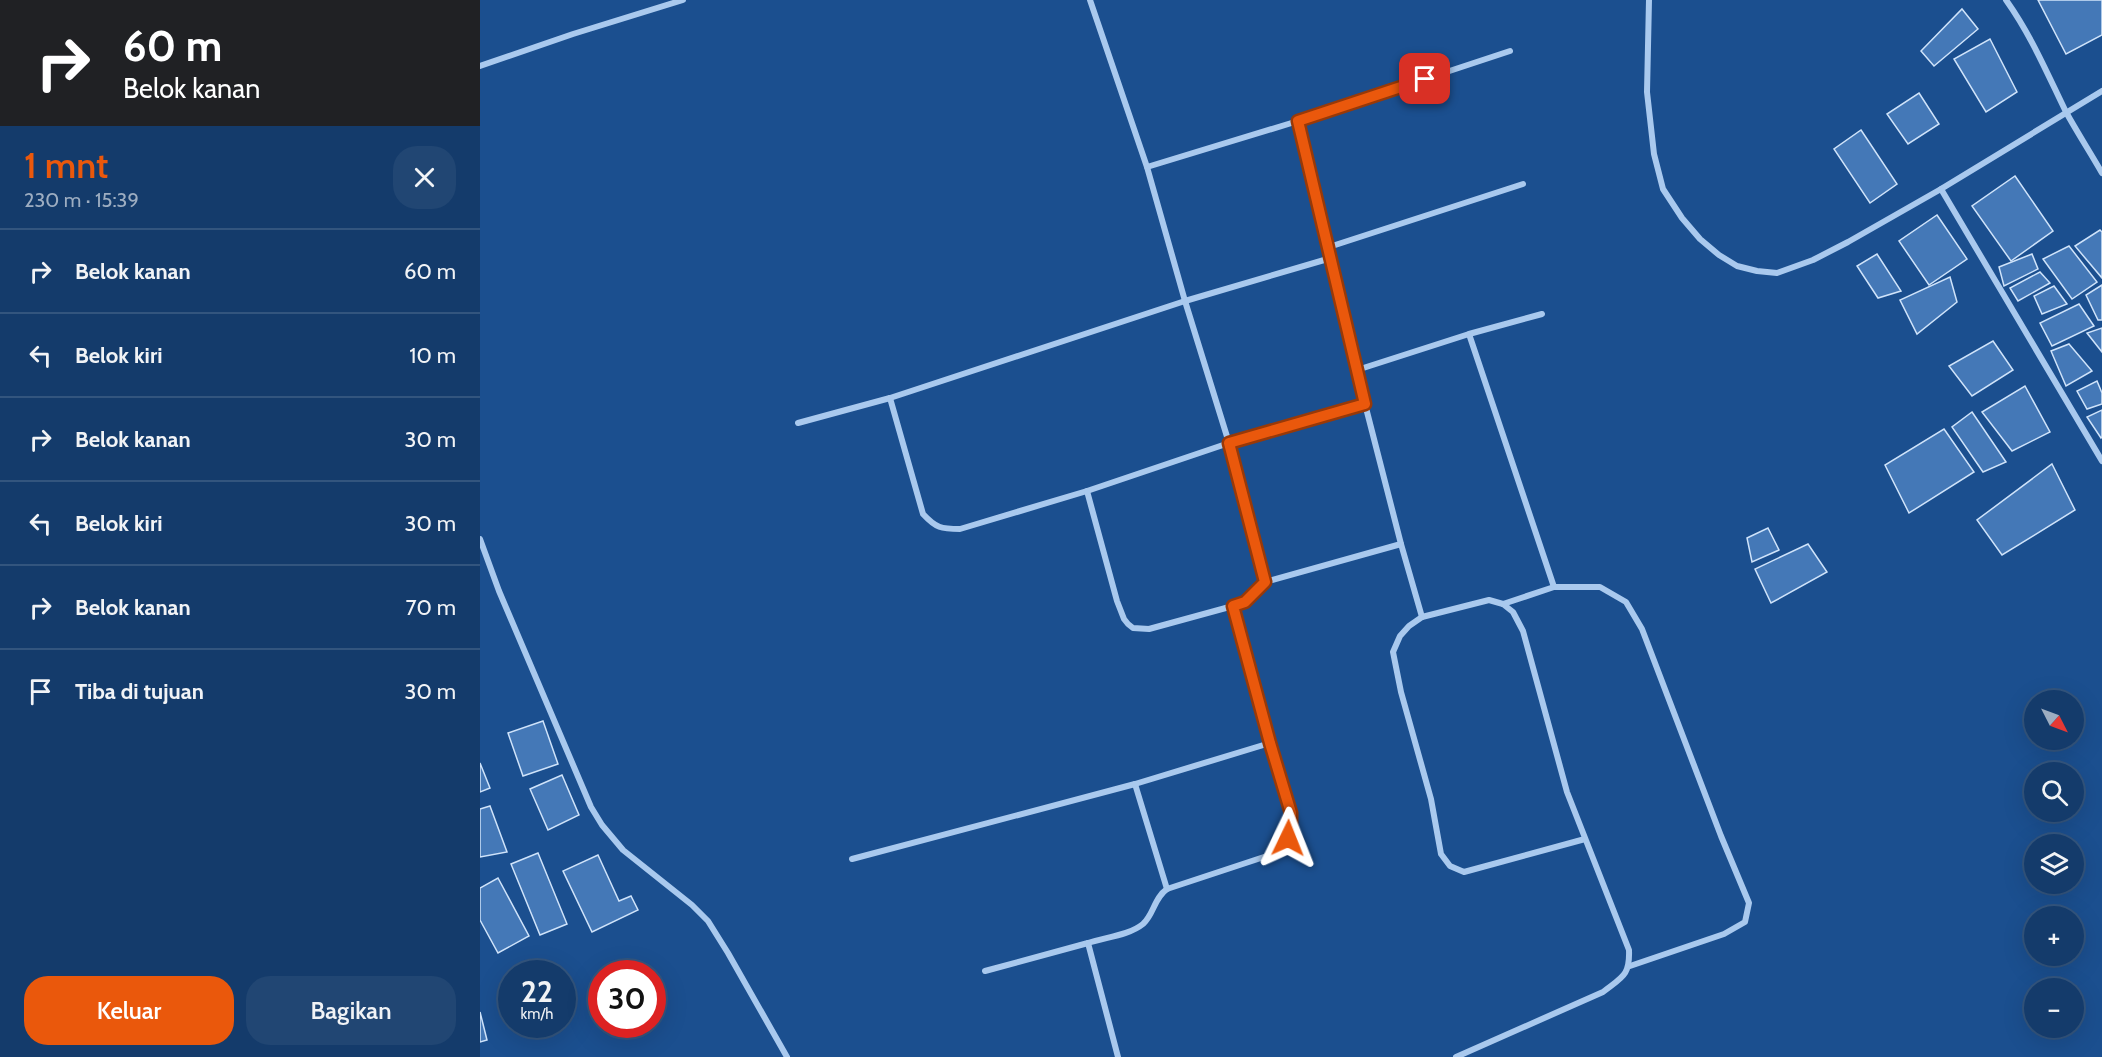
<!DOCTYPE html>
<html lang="id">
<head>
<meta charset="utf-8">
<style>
  :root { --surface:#143b6b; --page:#214673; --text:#f1f3f6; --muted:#9dadc1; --line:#33557e; --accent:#ea580c }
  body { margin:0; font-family:Cabin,sans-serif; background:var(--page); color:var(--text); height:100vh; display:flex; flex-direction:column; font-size:22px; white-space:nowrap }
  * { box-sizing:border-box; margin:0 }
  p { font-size:20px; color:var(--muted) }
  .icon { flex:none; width:33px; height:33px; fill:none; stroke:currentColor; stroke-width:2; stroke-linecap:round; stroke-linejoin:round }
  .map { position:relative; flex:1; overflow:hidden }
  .drawer { display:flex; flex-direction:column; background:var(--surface); width:480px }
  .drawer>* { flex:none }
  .banner { background:#202124; color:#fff; overflow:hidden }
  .needle { width:39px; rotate:132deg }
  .buttons { position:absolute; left:1544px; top:690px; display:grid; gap:12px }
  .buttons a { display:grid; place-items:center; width:60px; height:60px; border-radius:50%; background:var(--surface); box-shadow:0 6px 24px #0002,0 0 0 2px var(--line); font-size:30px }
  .speed { position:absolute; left:18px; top:960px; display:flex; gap:12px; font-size:30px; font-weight:700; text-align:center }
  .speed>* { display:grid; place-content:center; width:78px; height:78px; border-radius:50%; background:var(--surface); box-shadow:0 6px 24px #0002,0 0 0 2px var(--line); line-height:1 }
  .speed small { font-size:15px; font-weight:400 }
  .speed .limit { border:9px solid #d22; background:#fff; color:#111 }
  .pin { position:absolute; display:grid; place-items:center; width:51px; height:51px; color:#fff; margin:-26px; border-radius:12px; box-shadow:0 3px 9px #0006 }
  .me { position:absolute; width:66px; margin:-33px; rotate:2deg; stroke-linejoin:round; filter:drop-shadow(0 0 4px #0008) }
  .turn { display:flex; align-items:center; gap:21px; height:126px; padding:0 24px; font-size:27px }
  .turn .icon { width:78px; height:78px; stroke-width:2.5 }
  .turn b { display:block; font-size:42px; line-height:51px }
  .round { display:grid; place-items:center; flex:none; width:63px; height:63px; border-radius:24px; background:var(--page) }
  .summary { display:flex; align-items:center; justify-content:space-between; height:102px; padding:0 24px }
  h1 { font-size:36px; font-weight:600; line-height:45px; color:var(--accent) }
  .action { display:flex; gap:12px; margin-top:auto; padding:12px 24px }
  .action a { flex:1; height:69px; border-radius:24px; background:var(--accent); color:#fff; font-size:24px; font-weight:600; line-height:69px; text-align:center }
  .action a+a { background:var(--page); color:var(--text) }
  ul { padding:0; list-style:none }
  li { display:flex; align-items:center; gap:18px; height:84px; padding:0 24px; border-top:2px solid var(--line) }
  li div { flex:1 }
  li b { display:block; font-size:22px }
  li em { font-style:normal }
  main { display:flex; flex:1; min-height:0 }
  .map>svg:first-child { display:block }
  .building { fill:#4478b7; stroke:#cfe3fa; stroke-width:1.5 }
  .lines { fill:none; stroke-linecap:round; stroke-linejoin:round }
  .minor { stroke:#a9c9ee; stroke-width:6 }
  .route-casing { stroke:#983908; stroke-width:15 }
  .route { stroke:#ea580c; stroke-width:10 }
</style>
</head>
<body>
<main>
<section class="drawer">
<div class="banner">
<div class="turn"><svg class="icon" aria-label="right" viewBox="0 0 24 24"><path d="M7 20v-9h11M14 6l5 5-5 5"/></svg><div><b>60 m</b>Belok kanan</div></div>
</div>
<div class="summary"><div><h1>1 mnt</h1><p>230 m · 15:39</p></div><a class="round"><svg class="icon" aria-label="close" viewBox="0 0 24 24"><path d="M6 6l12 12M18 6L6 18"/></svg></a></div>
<ul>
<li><svg class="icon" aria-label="right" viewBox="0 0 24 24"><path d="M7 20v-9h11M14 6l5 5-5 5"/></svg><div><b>Belok kanan</b></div><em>60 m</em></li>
<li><svg class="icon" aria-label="left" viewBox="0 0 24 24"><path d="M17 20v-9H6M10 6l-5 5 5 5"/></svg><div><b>Belok kiri</b></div><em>10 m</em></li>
<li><svg class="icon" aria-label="right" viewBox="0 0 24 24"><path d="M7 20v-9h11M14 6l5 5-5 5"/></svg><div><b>Belok kanan</b></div><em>30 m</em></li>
<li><svg class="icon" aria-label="left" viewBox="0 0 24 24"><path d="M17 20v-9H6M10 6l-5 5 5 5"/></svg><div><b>Belok kiri</b></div><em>30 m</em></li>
<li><svg class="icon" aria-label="right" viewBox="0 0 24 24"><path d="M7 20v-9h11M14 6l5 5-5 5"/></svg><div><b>Belok kanan</b></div><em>70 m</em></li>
<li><svg class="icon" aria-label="arrive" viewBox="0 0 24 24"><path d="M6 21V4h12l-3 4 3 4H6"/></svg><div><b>Tiba di tujuan</b></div><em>30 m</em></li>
</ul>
<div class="action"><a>Keluar</a><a>Bagikan</a></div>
</section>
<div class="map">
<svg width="1622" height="1057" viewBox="0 0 1622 1057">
  <rect width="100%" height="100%" fill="#1b4f8f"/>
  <g class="building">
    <path d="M1558,0H1622V35L1586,54Z"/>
    <path d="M1482,9L1498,29L1454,66L1441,51Z"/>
    <path d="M1510,39L1537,92L1506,112L1474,59Z"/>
    <path d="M1439,93L1459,124L1428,144L1407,114Z"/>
    <path d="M1381,130L1417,184L1390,203L1354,149Z"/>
    <path d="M1535,176L1573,231L1531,261L1492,206Z"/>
    <path d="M1457,215L1487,259L1449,285L1419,241Z"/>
    <path d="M1620,230L1622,232V278L1595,246Z"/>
    <path d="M1589,246L1617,282L1592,299L1563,259Z"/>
    <path d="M1397,254L1421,291L1398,298L1377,266Z"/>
    <path d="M1552,254L1558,269L1524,286L1519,267Z"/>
    <path d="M1560,272L1570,283L1538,301L1530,288Z"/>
    <path d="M1470,277L1477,302L1437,334L1420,300Z"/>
    <path d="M1622,285V320H1618L1606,295Z"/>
    <path d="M1574,286L1587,304L1562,314L1554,296Z"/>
    <path d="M1599,304L1614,326L1572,346L1560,323Z"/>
    <path d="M1622,328V352L1607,333Z"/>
    <path d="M1513,341L1533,370L1492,396L1469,366Z"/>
    <path d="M1589,344L1612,371L1586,386L1571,351Z"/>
    <path d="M1617,381L1622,393V404L1607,409L1597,391Z"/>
    <path d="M1545,386L1570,432L1532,451L1502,412Z"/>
    <path d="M1622,410V437L1621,438L1607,417Z"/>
    <path d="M1492,412L1526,462L1503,472L1472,427Z"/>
    <path d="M1464,429L1494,472L1429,513L1405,465Z"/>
    <path d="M1572,464L1595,510L1522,555L1497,520Z"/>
    <path d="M1288,528L1299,550L1272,562L1267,538Z"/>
    <path d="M1328,544L1347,572L1291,603L1275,569Z"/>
    <path d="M63,721L78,764L43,776L28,733Z"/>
    <path d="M0,763L10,788L0,792Z"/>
    <path d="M82,775L99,815L68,830L50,789Z"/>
    <path d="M10,806L27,852L0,857V809Z"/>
    <path d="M58,853L87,924L60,935L31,864Z"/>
    <path d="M118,855L139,901L151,896L158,910L112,932L83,871Z"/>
    <path d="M18,878L49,936L18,953L0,920V888Z"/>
    <path d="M0,1012L7,1040L0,1042Z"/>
  </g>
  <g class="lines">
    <g class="minor">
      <path d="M610,0L667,167L705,301L749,443L785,582"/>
      <path d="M1169,0L1167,92L1174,154L1183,189L1202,218L1220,239L1239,255L1257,266L1277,271L1297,273L1333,260L1368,242L1461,189L1622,91"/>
      <path d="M1526,0C1551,35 1567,73 1586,112C1597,132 1610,152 1622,173"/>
      <path d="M0,66L93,34L203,0"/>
      <path d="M818,121L1030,51"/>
      <path d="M667,167L818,121L885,404L921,544L942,617L1009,600L1023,604L1033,612L1043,631L1087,792L1149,950C1150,976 1142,977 1123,992L976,1057"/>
      <path d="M1461,189L1622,461"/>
      <path d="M849,247L1043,184"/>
      <path d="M989,334L1074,587"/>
      <path d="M877,370L989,334L1062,314"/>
      <path d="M410,398L443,514C456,528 461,529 480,529L607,491L749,443L885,404"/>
      <path d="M318,423L410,398L705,301L851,258"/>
      <path d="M607,491L637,601L644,619L648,624L653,628L669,629L753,606"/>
      <path d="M0,539L19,591L111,807L122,825L143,850L212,905L228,921L248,953L307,1057"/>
      <path d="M1023,604L1074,587H1120L1146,602L1162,629L1241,836L1269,903L1265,922L1244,934L1150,966"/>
      <path d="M942,617L929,626L920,636L913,652L921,692L951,799L961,854L970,866L984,872L1105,839"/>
      <path d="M655,784L687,889"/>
      <path d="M372,859L655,784L790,743"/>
      <path d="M505,971L608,943"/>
      <path d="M638,1057L608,943C625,937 648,936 663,924C674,914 674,898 687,889L790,855C800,848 810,841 811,827C813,805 796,766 790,743C777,698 765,652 753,606L765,602L785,582L921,544"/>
    </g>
  </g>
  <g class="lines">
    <g class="route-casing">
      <path id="route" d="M808,838L811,828V813L790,743L753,606L765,602L785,582L749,443L885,404L818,121L945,79"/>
    </g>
    <use href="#route" class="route"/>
  </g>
</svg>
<div class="buttons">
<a><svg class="needle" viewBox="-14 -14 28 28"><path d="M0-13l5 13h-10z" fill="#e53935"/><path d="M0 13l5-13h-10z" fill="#9dadc1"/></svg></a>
<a><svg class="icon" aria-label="search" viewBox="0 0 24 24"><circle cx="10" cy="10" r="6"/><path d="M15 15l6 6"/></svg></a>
<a><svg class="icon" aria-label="layers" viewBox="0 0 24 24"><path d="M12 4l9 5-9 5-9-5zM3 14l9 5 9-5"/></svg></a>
<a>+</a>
<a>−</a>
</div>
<div class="speed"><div>22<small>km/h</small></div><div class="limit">30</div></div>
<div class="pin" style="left:945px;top:79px;background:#d93025"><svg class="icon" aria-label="arrive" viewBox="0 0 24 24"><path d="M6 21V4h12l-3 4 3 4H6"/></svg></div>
<svg class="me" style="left:808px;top:838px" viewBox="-20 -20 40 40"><path d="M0-17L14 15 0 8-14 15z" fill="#ea580c" stroke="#fff" stroke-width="4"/></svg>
</div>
</main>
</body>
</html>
